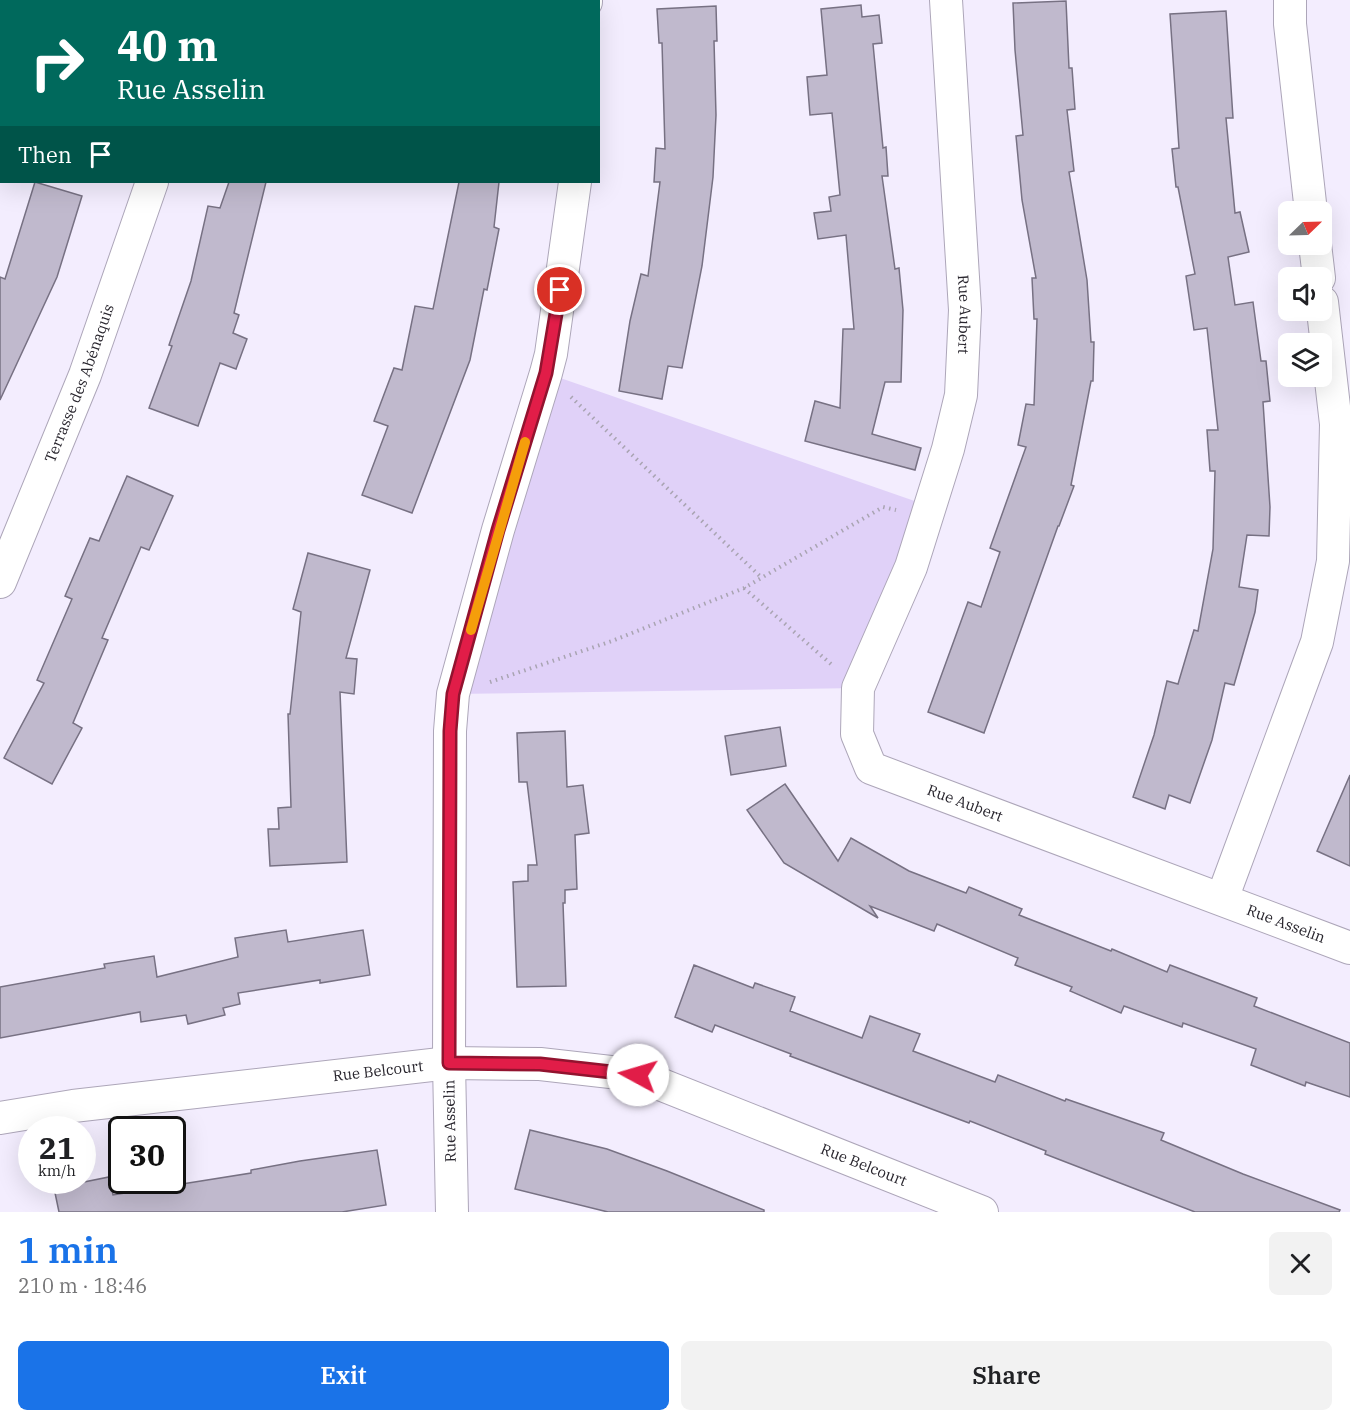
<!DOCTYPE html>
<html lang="en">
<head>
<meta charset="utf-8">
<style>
  :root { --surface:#fff; --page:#f2f2f2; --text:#202124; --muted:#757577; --accent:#1a73e8 }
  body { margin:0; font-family:"IBM Plex Serif",serif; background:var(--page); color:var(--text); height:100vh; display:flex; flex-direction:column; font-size:22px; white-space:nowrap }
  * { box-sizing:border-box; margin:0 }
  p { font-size:20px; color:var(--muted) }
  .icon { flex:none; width:33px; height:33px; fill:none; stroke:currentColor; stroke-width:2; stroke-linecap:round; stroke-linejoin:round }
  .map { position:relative; height:1212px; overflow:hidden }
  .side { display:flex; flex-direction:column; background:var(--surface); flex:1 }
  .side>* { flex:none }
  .banner { position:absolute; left:0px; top:0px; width:600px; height:183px; box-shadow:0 6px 24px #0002; background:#00695c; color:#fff; overflow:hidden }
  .needle { width:39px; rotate:67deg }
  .controls { position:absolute; left:1278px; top:201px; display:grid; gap:12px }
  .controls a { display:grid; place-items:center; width:54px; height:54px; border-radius:9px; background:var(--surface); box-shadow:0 6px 24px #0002; font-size:30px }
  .speed { position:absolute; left:18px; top:1116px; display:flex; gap:12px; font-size:30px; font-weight:700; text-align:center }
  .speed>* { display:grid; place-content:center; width:78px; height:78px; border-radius:50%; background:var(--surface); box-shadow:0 6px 24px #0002; line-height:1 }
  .speed small { font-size:15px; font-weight:400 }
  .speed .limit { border:3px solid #111; border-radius:9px; background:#fff; color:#111 }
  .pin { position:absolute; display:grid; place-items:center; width:51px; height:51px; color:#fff; margin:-26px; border:3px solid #fff; border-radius:50%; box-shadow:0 2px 6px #0007 }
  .me { position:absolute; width:66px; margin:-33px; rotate:276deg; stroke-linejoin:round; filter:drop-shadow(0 0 4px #0008) }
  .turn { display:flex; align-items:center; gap:21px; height:126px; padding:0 18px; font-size:27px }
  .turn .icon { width:78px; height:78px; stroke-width:2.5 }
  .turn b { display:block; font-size:42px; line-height:51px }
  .then { display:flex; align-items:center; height:57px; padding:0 18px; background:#0003; gap:12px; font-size:22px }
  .round { display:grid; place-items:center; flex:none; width:63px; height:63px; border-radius:9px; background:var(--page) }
  .head { display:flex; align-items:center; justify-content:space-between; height:102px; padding:0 18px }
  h1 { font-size:36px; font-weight:600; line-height:45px; color:var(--accent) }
  .action { display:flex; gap:12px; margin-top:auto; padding:12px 18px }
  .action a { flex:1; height:69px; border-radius:9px; background:var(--accent); color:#fff; font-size:24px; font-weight:600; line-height:69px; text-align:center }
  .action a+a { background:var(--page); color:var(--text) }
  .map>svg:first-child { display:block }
  .green { fill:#e0d1f8 }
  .building { fill:#c0b9cd; stroke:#777183; stroke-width:1.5 }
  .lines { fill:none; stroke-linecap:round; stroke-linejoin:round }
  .minor-casing { stroke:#ada6b9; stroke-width:34 }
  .path { stroke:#a9a4b2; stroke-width:4; stroke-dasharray:1.5 4.5; stroke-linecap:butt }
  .minor { stroke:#fff; stroke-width:32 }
  .route-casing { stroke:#92132f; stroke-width:15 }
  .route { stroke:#e11d48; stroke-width:10 }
  .slow { stroke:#f59e0b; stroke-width:10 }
  .labels { text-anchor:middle; stroke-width:6; stroke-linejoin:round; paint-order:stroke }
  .street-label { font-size:15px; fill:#29262e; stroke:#fefefe }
</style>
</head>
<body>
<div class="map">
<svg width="1350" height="1212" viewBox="0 0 1350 1212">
  <rect width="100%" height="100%" fill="#f3edfe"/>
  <path class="green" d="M546,373L929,506L858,688L453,694Z"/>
  <g class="building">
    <path d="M1066,1L1069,68H1072L1075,109L1067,110L1074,171L1069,172L1087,280L1091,342H1094L1093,381H1091L1071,485L1074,486L1059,526H1058L984,733L928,712L968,602L981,607L1000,552L990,548L1026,447L1018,445L1026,404L1034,405L1037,319H1034L1032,278H1036L1022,200L1016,136L1023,135L1015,50L1013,3Z"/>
    <path d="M861,5L862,17L879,15L882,43L873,44L883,148L886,147L888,176H882L895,269L899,268L903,310L901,382H885L872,434L921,448L915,470L805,441L815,401L840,408L843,329H854L846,235L818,239L814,213L831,211L829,197L840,195L832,113L810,115L807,77L827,75L821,9Z"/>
    <path d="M716,6L717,41H714L716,115L713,177L702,266L682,368L668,366L662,399L619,391L630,321L641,274L648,276L660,182H654L656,148L665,149L662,43H659L657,9Z"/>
    <path d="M1226,11L1233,118H1226L1235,213L1240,212L1249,252L1228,257L1235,305L1253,302L1261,361H1266L1270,401L1263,402L1270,507L1269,536L1247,535L1239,587L1258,590L1255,612L1234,685L1225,683L1212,740L1190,803L1169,795L1165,809L1133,797L1154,735L1167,681L1178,684L1194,630L1198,631L1213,549L1215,471H1210L1207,430H1218L1207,328L1194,330L1186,276L1195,274L1178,187H1176L1172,149L1179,148L1170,14Z"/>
    <path d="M35,182L82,196L57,277L0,400V277L5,279Z"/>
    <path d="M229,182H266L234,313L239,315L233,333L247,339L236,369L220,363L198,426L149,408L172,346L169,345L191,281L208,206L220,208Z"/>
    <path d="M459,182H499L494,227L499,229L487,290L484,289L470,360L412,513L362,495L388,426L374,421L394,368L402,370L415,306L433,309Z"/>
    <path d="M127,476L173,496L149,550L141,547L102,638L108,640L73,723L82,728L52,784L4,758L44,683L37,680L72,599L65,596L90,538L99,541Z"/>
    <path d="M308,553L370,570L346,658L357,659L354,694L340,692L347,862L270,866L268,829H279L278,808L291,807L288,714H290L301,612L293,609Z"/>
    <path d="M780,727L786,766L731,775L725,736Z"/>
    <path d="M565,731L567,787L583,785L589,833L575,835L577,889L565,890V903H563L566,986L517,987L513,882L528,881V865H537L527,782H519L517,733Z"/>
    <path d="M1350,775V866L1317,851Z"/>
    <path d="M785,784L838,861L851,838L909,871L966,893L969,887L1022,909L1019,915L1111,951L1112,949L1167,972L1170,965L1257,998L1254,1006L1350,1043V1097L1306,1082L1305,1086L1251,1065L1256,1049L1183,1023L1182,1027L1124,1006L1121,1013L1070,991L1072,987L1015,965L1018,958L937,924L934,931L870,906L878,918L784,863L747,810Z"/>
    <path d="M286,930L288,942L363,930L370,975L320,983V980L238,993L240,1004L223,1008L225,1015L188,1024L186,1015L141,1022L140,1012L0,1038V987L105,968L104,964L154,956L157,977L238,957L235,938Z"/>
    <path d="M694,965L753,988L755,983L795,997L790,1011L862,1038L870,1016L920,1034L913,1051L995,1082L998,1075L1065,1101L1066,1099L1164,1133L1161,1140L1243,1174L1340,1210L1339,1212H1195L1045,1154L1046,1151L970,1121L969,1123L790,1056L791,1054L715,1025L712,1032L675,1017Z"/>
    <path d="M530,1130L607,1149L667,1171L764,1210V1212H608L515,1189Z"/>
    <path d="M377,1150L386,1205L342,1212H59L54,1188L109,1177L113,1195L251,1173V1170L300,1161Z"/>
  </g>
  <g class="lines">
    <g class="minor-casing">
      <g id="minor">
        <path id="s1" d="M946,0L965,310L961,395L948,449L911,567L858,688L857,734L871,768L1350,948"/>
        <path d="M1290,0V24L1311,212"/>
        <path d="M210,2V0"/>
        <path d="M586,2V0"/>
        <path d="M1315,244L1319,278"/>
        <path id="s2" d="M0,582L85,375L152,182"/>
        <path d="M1222,899L1317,642L1333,561L1336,424L1322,302"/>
        <path id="s3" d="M0,1118L73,1106L449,1063L540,1064L637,1075L982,1212"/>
        <path d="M452,1212L449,1063L450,731L453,694L498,530L546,373L551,354L575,182"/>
      </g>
    </g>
    <g class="path">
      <path d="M571,397L762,578"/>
      <path d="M744,588L832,665"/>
      <path d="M490,682L612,641L744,588L883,507L896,510"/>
    </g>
    <use href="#minor" class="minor"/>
  </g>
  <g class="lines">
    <g class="route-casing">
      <path id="route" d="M560,290L546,373L498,530L453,694L450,731L449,1063L540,1064L638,1075"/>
    </g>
    <use href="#route" class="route"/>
    <path class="slow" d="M471,630L525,442"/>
  </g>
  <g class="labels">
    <g class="street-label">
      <text dy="5" stroke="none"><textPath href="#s1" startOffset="315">Rue Aubert</textPath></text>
      <text dy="5" stroke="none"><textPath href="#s2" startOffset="214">Terrasse des Abénaquis</textPath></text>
      <text dy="5" stroke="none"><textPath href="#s1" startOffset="890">Rue Aubert</textPath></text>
      <text dy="5" stroke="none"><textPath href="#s1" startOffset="1233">Rue Asselin</textPath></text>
      <text dy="5" stroke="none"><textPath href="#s3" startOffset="381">Rue Belcourt</textPath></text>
      <text transform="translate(450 1121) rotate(-91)" y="5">Rue Asselin</text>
      <text dy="5" stroke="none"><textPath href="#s3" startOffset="885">Rue Belcourt</textPath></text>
    </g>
  </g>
</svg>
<div class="controls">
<a><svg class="needle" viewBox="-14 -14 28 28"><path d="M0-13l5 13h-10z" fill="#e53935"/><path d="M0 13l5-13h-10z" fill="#757577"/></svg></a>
<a><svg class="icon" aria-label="sound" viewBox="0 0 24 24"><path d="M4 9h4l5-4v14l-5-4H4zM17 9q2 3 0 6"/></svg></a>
<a><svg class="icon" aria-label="layers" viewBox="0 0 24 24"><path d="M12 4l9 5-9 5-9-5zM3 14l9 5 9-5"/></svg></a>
</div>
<div class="speed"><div>21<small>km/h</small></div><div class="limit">30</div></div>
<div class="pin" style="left:560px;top:290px;background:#d93025"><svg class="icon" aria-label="arrive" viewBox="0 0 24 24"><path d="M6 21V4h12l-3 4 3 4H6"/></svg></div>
<svg class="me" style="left:638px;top:1075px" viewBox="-20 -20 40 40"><circle r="19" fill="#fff"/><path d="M0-13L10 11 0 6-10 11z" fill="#e11d48"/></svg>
<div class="banner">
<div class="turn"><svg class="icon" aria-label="right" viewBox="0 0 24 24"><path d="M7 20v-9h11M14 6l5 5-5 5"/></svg><div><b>40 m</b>Rue Asselin</div></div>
<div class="then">Then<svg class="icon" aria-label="arrive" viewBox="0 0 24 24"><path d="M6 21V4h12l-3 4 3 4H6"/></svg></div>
</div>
</div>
<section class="side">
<div class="head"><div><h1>1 min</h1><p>210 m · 18:46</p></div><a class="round"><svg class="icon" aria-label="close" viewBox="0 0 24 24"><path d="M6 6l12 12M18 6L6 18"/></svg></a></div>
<div class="action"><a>Exit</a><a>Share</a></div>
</section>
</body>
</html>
